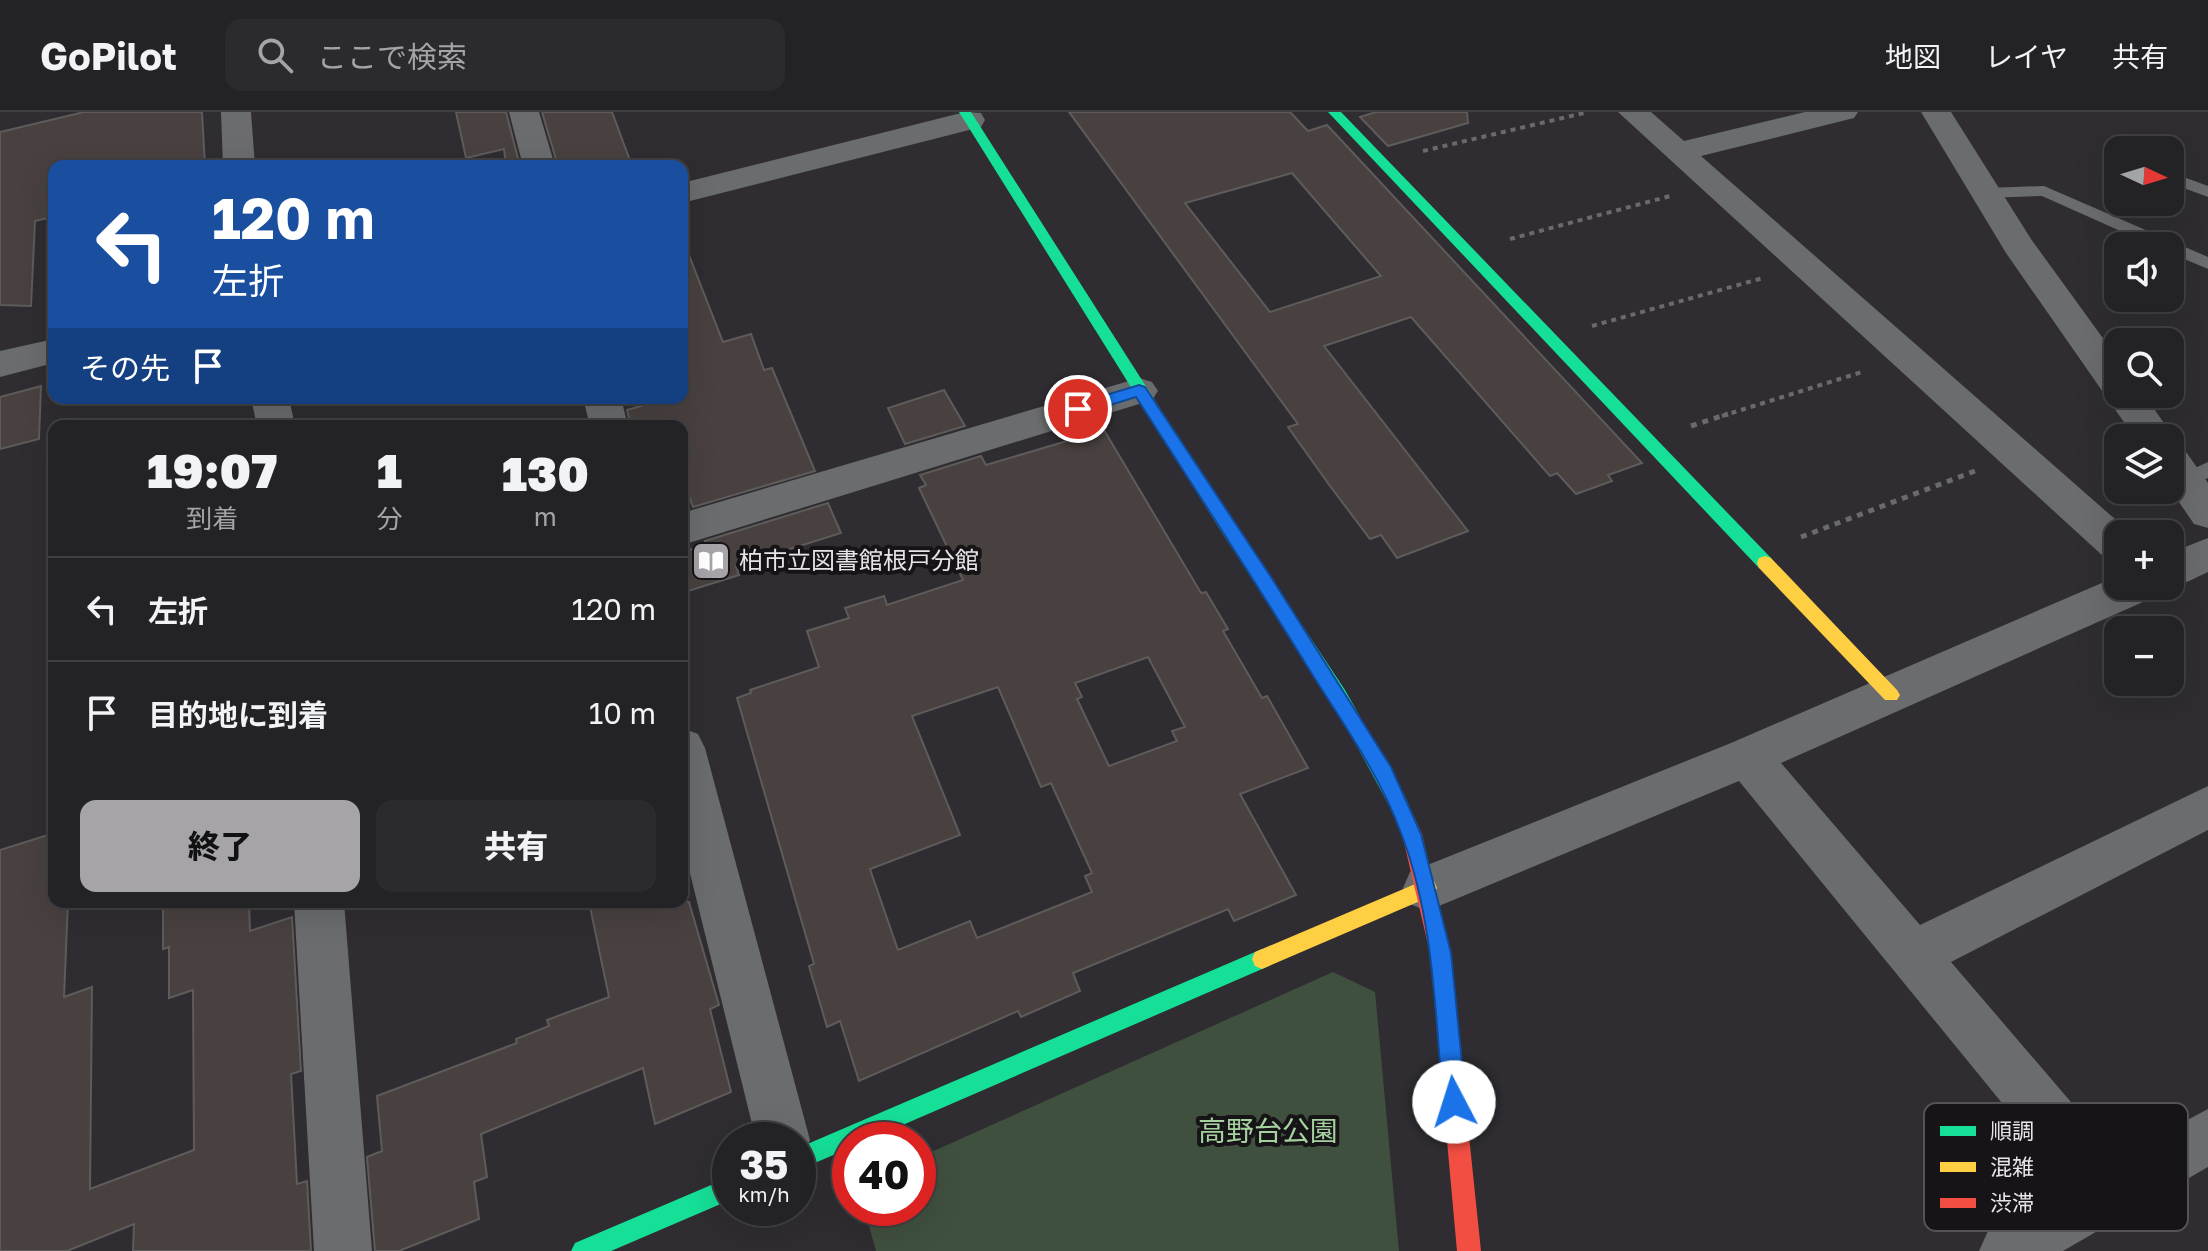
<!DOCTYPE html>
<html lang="ja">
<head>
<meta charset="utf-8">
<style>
  :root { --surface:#232225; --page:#2b2a2d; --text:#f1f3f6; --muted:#a3a4a7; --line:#403f42; --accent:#a7a4a9 }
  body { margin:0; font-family:"Golos Text","Noto Sans JP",sans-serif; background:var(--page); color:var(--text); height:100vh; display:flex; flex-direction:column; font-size:30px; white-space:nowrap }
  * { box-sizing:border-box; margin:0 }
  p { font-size:26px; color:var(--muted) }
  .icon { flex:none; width:44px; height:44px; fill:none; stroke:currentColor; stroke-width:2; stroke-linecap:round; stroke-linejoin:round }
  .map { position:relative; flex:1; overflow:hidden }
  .side { position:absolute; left:48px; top:308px; width:640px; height:488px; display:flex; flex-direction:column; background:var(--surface); border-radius:16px; box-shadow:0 8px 32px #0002,0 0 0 2px var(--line) }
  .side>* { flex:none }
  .hud { position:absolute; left:48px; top:48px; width:640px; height:244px; border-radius:16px; box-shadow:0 8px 32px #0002,0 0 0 2px var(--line); background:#1a4fa0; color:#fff; overflow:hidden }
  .needle { width:52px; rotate:94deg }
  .tools { position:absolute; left:2104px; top:24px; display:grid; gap:16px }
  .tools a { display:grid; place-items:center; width:80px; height:80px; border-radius:16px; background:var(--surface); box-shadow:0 8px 32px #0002,0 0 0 2px var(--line); font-size:40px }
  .speed { position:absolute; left:712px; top:1010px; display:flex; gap:16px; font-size:40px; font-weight:700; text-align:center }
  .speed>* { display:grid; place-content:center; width:104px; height:104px; border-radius:50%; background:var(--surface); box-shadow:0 8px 32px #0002,0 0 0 2px var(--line); line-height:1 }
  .speed small { font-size:20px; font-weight:400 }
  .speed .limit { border:12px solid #d22; background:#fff; color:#111 }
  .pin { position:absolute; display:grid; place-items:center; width:68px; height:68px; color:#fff; margin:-34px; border:4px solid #fff; border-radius:50%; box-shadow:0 2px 8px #0007 }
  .me { position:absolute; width:88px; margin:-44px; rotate:355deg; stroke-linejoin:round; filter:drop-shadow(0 0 6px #0008) }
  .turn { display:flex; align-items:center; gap:28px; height:168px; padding:0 32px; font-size:36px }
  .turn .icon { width:104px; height:104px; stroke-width:2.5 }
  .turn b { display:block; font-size:56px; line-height:68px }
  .then { display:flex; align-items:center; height:76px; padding:0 32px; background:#0003; gap:16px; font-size:30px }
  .eta { display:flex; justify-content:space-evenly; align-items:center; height:136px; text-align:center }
  .eta b { font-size:48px; font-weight:800; line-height:56px }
  .primary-button { display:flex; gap:16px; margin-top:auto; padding:16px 32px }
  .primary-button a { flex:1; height:92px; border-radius:16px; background:var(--accent); color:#111; font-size:32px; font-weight:800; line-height:92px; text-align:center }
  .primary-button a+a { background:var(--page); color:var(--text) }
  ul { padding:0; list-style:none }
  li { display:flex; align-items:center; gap:24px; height:104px; padding:0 32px; border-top:2px solid var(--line) }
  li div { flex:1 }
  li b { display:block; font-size:30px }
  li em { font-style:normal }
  header { display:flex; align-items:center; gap:48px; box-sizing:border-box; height:112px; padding:0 40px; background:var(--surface); border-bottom:2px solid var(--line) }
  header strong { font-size:38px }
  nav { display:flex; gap:44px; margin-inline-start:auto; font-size:28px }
  .search { width:560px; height:72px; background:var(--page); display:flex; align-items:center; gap:20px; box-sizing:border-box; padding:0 28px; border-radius:16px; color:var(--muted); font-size:30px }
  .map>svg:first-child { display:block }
  .green { fill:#40503e }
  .building { fill:#48413f; stroke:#5e5b5b; stroke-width:2; fill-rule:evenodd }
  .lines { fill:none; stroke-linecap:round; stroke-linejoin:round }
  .path-far1 { stroke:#6a696b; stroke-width:4; stroke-dasharray:5 5; stroke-linecap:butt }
  .path { stroke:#6a696b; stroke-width:5; stroke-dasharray:6 6; stroke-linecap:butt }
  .lane { fill:#6a6c6d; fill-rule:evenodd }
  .street { fill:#6a6c6d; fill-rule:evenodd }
  .fast { fill:#16e098; fill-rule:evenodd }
  .slow { fill:#ffcf43; fill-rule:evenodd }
  .jam { fill:#f24e42; fill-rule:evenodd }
  .route { fill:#1a73e8; stroke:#114b97; stroke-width:2 }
  .labels { text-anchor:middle; stroke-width:8; stroke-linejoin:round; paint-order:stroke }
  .poi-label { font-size:24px; fill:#e7e4e9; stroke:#171418; text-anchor:start }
  .near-park-label { font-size:28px; fill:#a5d19f; stroke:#171418 }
  .key { fill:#171418; stroke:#555257; stroke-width:2 }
  .key-label { font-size:22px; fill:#e7e4e9 }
</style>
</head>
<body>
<header>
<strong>GoPilot</strong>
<div class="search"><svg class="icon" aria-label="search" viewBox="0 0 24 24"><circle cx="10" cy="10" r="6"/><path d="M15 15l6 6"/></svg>ここで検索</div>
<nav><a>地図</a><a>レイヤ</a><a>共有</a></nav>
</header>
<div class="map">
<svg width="2208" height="1139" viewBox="0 0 2208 1139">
  <rect width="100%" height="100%" fill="#2f2d31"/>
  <path class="green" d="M1333,860L1375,880L1399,1139H876L864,1096H918V1046Z"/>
  <g class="building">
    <path d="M84,0H202L205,54H54L52,105L35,109L31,194L0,193V20Z"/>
    <path d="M456,0H506L520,54H506L504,37L466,46Z"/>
    <path d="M542,0H612L632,54H558Z"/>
    <path d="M1069,0H1290L1308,19L1327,13L1642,351L1608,363L1612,369L1576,382L1557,361L1550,364L1411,205L1324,234L1468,419L1397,446L1381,423L1370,427L1330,374L1288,315L1298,312ZM1292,61L1381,164L1270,200L1185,91Z"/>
    <path d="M1376,0H1467L1468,11L1388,34L1360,5Z"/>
    <path d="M682,133H685L723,230L751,222L764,258L772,256L815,359L693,395L682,362V314H631L627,298L669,286H682Z"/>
    <path d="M41,274L39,327L0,337V285Z"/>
    <path d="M944,278L965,314L905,332L888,296Z"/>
    <path d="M1104,318L1201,481L1206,480L1228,517L1223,519L1262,586L1267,584L1308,656L1240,682L1296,783L1234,809L1228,797L1073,861L1080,879L1021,905L1018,899L859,969L840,909L827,915L809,854L814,852L737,586L751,581L750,578L819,555L807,519L849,506L845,496L884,484L887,493L963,468L919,376L926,373L920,363L981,344L986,353ZM1148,545L1185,615L1172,619L1177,629L1109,654L1077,587L1082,585L1075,571ZM998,575L1041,675L1051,671L1092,761L1085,764L1092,780L977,826L970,809L898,838L870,757L960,723L912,604Z"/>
    <path d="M828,391L841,421L736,454L739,463L682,481V440L706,433L705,429Z"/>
    <path d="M54,721V790H68L64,885L92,875L90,1077L194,1038L193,878L169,886V835L163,837V790H249L250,819L292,805L301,959L291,962L297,1072L307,1069L311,1139H133L134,1112L67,1139H0V738Z"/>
    <path d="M589,790H689L719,893L710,897L731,980L655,1012L643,956L481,1022L487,1065L474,1070L479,1107L399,1139H375L367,1045L382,1039L377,984L517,931L516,927L549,914L547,908L609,885Z"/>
  </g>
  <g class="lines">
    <g class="path-far1">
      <path d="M1423,39L1588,0"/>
      <path d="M1510,127L1674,83"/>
      <path d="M1592,214L1763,166"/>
      <path d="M1722,304L1865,259"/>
    </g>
    <g class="path">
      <path d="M1691,314L1728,302"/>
      <path d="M1801,425L1975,359"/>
    </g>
    <g class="lane">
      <path d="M2170,60L2208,74V85L2170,71Z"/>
      <path d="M2044,74L2208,145V157L2170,141V134H2154L2042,84L1986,86L1978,81L1986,76Z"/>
      <path d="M2208,350V366L2185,376L2178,374L2175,369L2178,364Z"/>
    </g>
    <g class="street">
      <path d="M221,0H251L255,54H223Z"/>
      <path d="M509,0H539L555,54H523Z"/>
      <path d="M965,0L981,1L985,8L981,15L682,91V71Z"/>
      <path d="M1618,0H1651L1684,29L1805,0H1858L1854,6L1701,44L2132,422H2118V450L2104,445Z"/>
      <path d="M1921,0H1951L2031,127L2118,247V282H2144L2174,326L2170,333L2184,337L2208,371V416L2194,412L2170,377V326H2135L2006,141Z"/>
      <path d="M54,227V251L0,265V239Z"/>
      <path d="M1139,266L1152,270L1158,279L1152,288L682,433V401Z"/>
      <path d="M251,286H289L295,314H257Z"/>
      <path d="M583,286H621L628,314H590Z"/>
      <path d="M2208,426V460C2195,466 2180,475 2166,474H2170V441Z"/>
      <path d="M2118,464V474H2158L2152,486L1781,651L1920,813L2208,674V718L1951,850L2118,1045L2208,997V1055L2063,1139H1979L1988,1119L2069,1073L1739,669L1427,799L1410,792L1403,776L1410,760L1731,631Z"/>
      <path d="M682,616L698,622L705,636L810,1028L802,1047L798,1049V1028H756L682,729Z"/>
      <path d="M294,790H344L372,1139H314Z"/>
    </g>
    <g class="fast">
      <path d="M959,0H971L1198,356L1345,578L1405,685L1408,691L1405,697L1398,700L1391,697L1332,588L1219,416Z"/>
      <path d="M1328,0H1341L1771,446L1773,451L1771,456H1759Z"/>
      <path d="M1262,837L1269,840L1272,847L1269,854L868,1028H850V1036L798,1058V1036Z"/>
      <path d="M730,1065V1088L611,1139H571L575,1131Z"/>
    </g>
    <g class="slow">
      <path d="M1765,444L1771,446L1897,578L1900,583L1897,588H1885L1759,456L1757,451L1759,446Z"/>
      <path d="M1427,767L1434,769L1437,776L1434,783L1262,857L1255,854L1252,847L1255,840Z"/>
    </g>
    <path class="jam" d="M1398,682L1405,685L1422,722L1450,841L1481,1139H1457L1430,841L1402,722L1388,691L1391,685Z"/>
  </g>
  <path class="route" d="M1139,273L1145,275L1271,465L1391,655L1421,722L1451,841L1466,990L1462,998L1454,1001L1447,998L1443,990C1435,901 1434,806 1401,721C1380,664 1344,613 1312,562C1255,469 1195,377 1136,285L1078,303L1070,297L1073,293Z"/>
  <defs>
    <g id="library-square" transform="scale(2)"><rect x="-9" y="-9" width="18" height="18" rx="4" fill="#a7a4a9" stroke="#171418"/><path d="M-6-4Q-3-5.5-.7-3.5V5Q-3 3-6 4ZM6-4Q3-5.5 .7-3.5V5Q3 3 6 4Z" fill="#fff"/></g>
  </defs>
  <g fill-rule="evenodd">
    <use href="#library-square" x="711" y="449"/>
  </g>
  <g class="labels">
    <g class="poi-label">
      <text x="739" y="457">柏市立図書館根戸分館</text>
    </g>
    <g class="near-park-label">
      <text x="1268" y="1029">高野台公園</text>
    </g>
  </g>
  <rect x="1924" y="991" width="264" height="128" rx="12" class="key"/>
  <rect x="1940" y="1014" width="36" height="10" fill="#16e098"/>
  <rect x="1940" y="1050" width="36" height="10" fill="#ffcf43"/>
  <rect x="1940" y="1086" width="36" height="10" fill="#f24e42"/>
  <g class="key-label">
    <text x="1990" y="1027">順調</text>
    <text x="1990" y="1063">混雑</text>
    <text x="1990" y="1099">渋滞</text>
  </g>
</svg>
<div class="tools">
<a><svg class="needle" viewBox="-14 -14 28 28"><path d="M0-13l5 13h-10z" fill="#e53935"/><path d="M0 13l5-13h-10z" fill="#a3a4a7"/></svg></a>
<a><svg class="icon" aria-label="sound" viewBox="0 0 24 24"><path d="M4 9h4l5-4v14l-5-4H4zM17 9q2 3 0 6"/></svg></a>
<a><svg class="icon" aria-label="search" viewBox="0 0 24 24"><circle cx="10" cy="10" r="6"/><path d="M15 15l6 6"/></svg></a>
<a><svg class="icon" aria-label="layers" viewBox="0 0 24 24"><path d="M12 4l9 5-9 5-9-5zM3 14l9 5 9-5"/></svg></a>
<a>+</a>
<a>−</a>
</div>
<div class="speed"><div>35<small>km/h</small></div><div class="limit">40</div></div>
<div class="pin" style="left:1078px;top:297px;background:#d93025"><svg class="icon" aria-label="arrive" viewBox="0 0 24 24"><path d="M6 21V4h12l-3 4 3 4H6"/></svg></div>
<svg class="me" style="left:1454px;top:990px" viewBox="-20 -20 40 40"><circle r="19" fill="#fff"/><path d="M0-13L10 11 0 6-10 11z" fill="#1a73e8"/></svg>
<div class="hud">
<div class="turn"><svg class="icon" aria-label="left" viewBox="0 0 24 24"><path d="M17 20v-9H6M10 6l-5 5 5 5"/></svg><div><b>120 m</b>左折</div></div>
<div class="then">その先<svg class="icon" aria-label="arrive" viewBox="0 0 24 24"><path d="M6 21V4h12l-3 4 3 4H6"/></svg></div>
</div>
<section class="side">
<div class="eta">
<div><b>19:07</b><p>到着</p></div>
<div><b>1</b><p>分</p></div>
<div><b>130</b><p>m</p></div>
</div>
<ul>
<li><svg class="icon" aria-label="left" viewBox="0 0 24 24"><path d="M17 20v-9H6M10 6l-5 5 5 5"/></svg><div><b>左折</b></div><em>120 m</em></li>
<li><svg class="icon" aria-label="arrive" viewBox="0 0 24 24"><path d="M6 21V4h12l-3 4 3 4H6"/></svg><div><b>目的地に到着</b></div><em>10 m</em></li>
</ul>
<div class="primary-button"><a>終了</a><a>共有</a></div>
</section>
</div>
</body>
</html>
